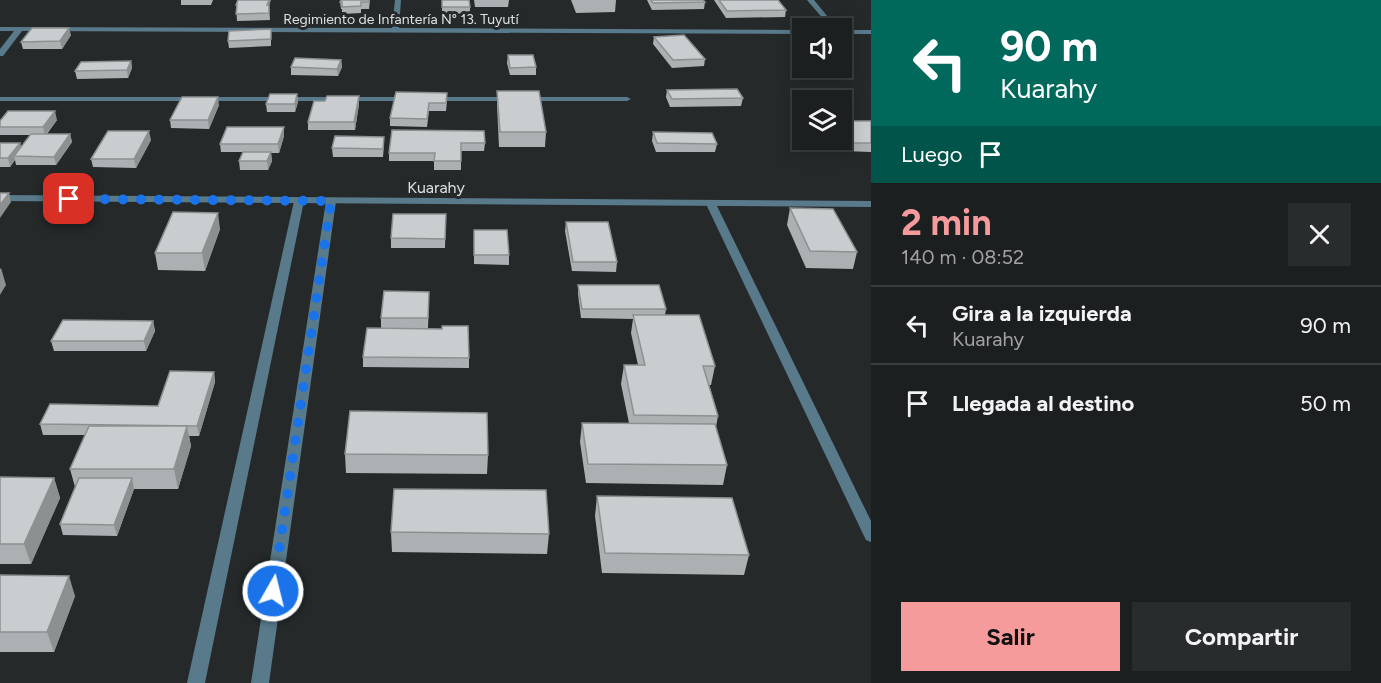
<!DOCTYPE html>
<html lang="es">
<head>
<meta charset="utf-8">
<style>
  :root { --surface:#1c1f20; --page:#292c2d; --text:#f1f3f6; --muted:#a0a2a5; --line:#3a3d3e; --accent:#f59b9b }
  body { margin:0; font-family:Figtree,sans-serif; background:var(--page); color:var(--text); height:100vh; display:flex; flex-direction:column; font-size:22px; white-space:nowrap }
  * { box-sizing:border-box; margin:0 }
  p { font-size:20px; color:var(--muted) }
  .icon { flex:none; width:33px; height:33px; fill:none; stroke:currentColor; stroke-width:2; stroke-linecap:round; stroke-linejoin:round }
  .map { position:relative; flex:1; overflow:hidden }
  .sheet { display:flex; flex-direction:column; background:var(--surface); width:510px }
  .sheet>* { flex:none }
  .top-card { background:#00695c; color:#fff; overflow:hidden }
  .fabs { position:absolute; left:792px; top:18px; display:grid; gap:12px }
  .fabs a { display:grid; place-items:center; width:60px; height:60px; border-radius:0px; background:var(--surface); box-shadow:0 3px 15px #0003,0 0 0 2px var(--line); font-size:30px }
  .pin { position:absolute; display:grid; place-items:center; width:51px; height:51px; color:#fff; margin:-26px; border-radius:12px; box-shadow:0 3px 9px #0006 }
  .me { position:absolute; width:66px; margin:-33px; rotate:8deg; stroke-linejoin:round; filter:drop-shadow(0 0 4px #0008) }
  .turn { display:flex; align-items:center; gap:21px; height:126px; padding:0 30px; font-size:27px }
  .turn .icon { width:78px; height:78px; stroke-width:2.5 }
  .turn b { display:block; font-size:42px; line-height:51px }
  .then { display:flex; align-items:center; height:57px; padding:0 30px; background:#0003; gap:12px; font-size:22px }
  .round { display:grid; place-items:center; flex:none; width:63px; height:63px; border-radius:0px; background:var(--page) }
  .head { display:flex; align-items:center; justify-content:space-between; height:102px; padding:0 30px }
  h1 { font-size:36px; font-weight:700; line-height:45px; color:var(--accent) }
  .cta { display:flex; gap:12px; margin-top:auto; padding:12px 30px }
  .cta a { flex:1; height:69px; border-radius:0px; background:var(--accent); color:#111; font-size:24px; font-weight:700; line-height:69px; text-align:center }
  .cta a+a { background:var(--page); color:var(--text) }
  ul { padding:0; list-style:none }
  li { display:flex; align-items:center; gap:18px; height:78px; padding:0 30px; border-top:2px solid var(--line) }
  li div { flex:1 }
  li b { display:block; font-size:22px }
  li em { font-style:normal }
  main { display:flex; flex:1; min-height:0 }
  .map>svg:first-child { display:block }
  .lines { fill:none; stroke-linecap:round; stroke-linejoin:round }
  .minor { fill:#587a8b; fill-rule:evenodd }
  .tertiary { fill:#587a8b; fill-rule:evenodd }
  .wall { fill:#adb0b2 }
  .shaded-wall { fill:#8d9091 }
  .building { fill:#c9cdcf; stroke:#8d9091; stroke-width:1.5 }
  .route { stroke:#1a73e8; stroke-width:10; stroke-dasharray:0 18 }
  .labels { text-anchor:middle; stroke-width:6; stroke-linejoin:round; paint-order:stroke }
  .far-street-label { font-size:14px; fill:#dde0e1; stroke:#25292a }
  .street-label { font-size:16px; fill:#dde0e1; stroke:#25292a }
</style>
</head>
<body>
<main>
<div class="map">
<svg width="871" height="683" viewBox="0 0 871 683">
  <rect width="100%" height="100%" fill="#25292a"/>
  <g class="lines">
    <g class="minor">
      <path d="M395,0H401L399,28L802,30V34L22,31L3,56H0V49L14,31H0V27L392,28Z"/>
      <path d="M807,0H814L837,28H831Z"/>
      <rect x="842" y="30" width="29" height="4"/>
      <path d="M0,97H410L414,99L410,101H0Z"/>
      <path d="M430,97H627L631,99L627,101H430Z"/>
      <path d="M299,198L304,201L205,683H187L294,201Z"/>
      <path d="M331,198L336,201L269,683H251L326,201Z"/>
      <path d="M711,201L716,204L871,521V542L866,540L864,536L706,204Z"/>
    </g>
    <path class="tertiary" d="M0,195L871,201V207L0,201Z"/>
  </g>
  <g class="wall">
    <path d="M181,0H213L211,5H181Z"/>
    <path d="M370,0L369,9H361V13L342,14V9H341L340,2Z"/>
    <path d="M442,0L470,7V14H442Z"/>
    <path d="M474,0H509L508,7H475Z"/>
    <path d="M571,0H616L615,12L576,13Z"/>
    <path d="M647,0H703L705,2L704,9L652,10Z"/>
    <path d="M714,0H778L786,10L785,17L726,18Z"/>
    <path d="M236,5L269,6L270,20L237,21Z"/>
    <path d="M271,29V46L229,48L228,41Z"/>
    <path d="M71,35L62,49H23L21,42Z"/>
    <path d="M654,37L705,59L704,66L672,68L653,44Z"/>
    <path d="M508,55L536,67V75H510L507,63Z"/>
    <path d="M341,60L342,67L338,76L291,75V67Z"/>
    <path d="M131,61L132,68L128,78L77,79L75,71Z"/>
    <path d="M667,90L743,98L741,106L670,107L666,97Z"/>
    <path d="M497,91L546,132L545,147H499L497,105Z"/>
    <path d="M396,92L447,101L446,111H429L427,127L390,126V118Z"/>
    <path d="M297,94L298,102L295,112H267L266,104Z"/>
    <path d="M359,96V104L355,130H308V122L325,101Z"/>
    <path d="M219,105L209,129L171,128L170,120Z"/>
    <path d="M57,120L47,134H70L72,142L56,165H16L15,160L10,167H0V143H20L21,147L30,135H0V121Z"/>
    <path d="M842,121H871V152L843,151L835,140H842Z"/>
    <path d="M284,127V136L279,153H271L272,161L268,170H240L239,161L243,152H221L220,144Z"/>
    <path d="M392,130L485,143L484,151H461V170H434V161H389V153Z"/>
    <path d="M653,132L717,144L715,152H656L652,141Z"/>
    <path d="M384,137V145L383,157H333L332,148Z"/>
    <path d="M151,140L136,168L93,167L91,159Z"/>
    <path d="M790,208L857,252L853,269L806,268L787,225Z"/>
    <path d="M446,214L445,248H391V238Z"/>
    <path d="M566,222L617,262L616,272L572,271L565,231Z"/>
    <path d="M220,229L205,271L158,270L155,253Z"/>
    <path d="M474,230L509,255V265L474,264Z"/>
    <path d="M578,285L666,309L665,315L715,366L711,385H709L718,416L716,427L727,465L723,485L586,483L580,442L582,423H629L621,384L624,365H638L631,333L633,319L581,318L578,294Z"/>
    <path d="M429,301L428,328H381V318Z"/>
    <path d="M153,321L155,331L146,351H54L51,341Z"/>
    <path d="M442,329L469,358V368L363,367V357Z"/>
    <path d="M214,372L215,382L199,436H189L191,446L178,489H134L117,536L63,535L60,524L75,487L70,469L85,435H43L40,424L158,406Z"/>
    <path d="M345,454L488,455L487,474L346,473Z"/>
    <path d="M0,477L54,478L60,498L31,564H0Z"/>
    <path d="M597,496L749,555L744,575L602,573L595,516Z"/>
    <path d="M391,532L549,534L547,554L392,552Z"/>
    <path d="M0,575L75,596L54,652H0Z"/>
  </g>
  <g class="shaded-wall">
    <path d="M269,0H271L269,6L270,20L269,7L267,5Z"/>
    <path d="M69,28L71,35L62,49L60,41Z"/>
    <path d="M341,60L342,67L338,76L337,69Z"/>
    <path d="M131,61L132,68L128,78L127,70Z"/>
    <path d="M297,94L298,102L295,112V104Z"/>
    <path d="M359,96V104L355,130L354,122Z"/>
    <path d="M218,97L219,105L209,129L208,120Z"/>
    <path d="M55,111L57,120L45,135L43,127Z"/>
    <path d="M284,127V136L279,153L278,144Z"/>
    <path d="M149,131L151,140L136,168L134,159Z"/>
    <path d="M70,134L72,142L56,165L54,157Z"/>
    <path d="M20,143L22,151L14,156L15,160L10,167L8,158Z"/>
    <path d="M271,152L272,161L268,170L267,161Z"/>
    <path d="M9,193L11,202L0,218V205Z"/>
    <path d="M218,213L220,229L205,271L202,253Z"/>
    <path d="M1,268L6,285L0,295V269Z"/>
    <path d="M153,321L155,331L146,351L144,341Z"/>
    <path d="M214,372L215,382L199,436L197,426Z"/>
    <path d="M187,426L191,446L178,489L174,469Z"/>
    <path d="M54,478L60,498L31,564L24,544Z"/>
    <path d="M132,478L134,489L117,536L114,525Z"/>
    <path d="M69,576L75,596L54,652L47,632Z"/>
  </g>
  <g class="building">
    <path d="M238,0H269L267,5H269V13L236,14L237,5H236Z"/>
    <path d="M341,0H369V2H361V6L342,7V2H340Z"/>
    <path d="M442,0H469L470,7H442Z"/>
    <path d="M651,0H703L705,2L653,3Z"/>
    <path d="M719,0H778L786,10L727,11Z"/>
    <path d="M32,28H69L60,41L21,42Z"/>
    <path d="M271,29V39L228,41L229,31Z"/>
    <path d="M684,35L705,59L673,60L654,37Z"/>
    <path d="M508,55H533L536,67L510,68Z"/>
    <path d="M295,58L341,60L337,69L291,67Z"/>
    <path d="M131,61L127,70L75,71L81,62Z"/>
    <path d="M737,89L743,98L672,99L667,90Z"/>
    <path d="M497,91H539L546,132H500Z"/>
    <path d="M396,92L447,93L446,103H429L427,119L390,118Z"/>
    <path d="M270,94H297L295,104H266Z"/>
    <path d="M327,96H359L354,122H308L314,101H325Z"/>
    <path d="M182,97H218L208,120H170Z"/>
    <path d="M8,111H55L43,127H0V121Z"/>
    <path d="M842,121H871V143H846L842,137Z"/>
    <path d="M227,127H284L278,144H220Z"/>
    <path d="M392,130L484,131L485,143H461V161H434L435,153H389Z"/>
    <path d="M108,131H149L134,159H91Z"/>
    <path d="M653,132L712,133L717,144L657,143Z"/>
    <path d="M31,134H70L54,157L14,156Z"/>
    <path d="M335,136L384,137L383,149L332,148Z"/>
    <path d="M0,143H20L8,158H0Z"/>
    <path d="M243,152H271L267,161H239Z"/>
    <path d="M0,193H9L0,205Z"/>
    <path d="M790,208L833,209L857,252L810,251Z"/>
    <path d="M173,212L218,213L202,253H155Z"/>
    <path d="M393,214H446L445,239L391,238Z"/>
    <path d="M566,222H608L617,262H573Z"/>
    <path d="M474,230H507L509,255H474Z"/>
    <path d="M578,285H659L666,309H582Z"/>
    <path d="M384,291L429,292L428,318H381Z"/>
    <path d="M633,315H699L715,366H703L718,416L634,415L624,365H645Z"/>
    <path d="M63,320L153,321L144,341H51Z"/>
    <path d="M442,326H468L469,358L363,357L367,328L442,329Z"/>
    <path d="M170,371L214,372L197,426L40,424L50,404L158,406Z"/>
    <path d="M350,411L487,413L488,455L345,454Z"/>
    <path d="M582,423L715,424L727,465L588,464Z"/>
    <path d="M89,426H187L174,469H70Z"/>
    <path d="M0,477L54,478L24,544H0Z"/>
    <path d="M79,478H132L114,525L60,524Z"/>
    <path d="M394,489L546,490L549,534L391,532Z"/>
    <path d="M597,496L732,498L749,555L605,553Z"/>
    <path d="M0,575L69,576L47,632H0Z"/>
  </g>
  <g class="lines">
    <path class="route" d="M69,199L331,201L273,591"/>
  </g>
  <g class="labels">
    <g class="far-street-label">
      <text x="401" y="24">Regimiento de Infantería N° 13. Tuyutí</text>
    </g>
    <g class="street-label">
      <text x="436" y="193">Kuarahy</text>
    </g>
  </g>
</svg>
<div class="fabs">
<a><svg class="icon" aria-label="sound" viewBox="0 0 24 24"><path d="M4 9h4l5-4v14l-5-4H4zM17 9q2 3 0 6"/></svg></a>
<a><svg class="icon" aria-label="layers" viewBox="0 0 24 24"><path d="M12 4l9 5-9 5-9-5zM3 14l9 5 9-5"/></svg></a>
</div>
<div class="pin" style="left:69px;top:199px;background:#d93025"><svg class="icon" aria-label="arrive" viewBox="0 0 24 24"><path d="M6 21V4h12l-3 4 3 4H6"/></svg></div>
<svg class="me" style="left:273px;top:591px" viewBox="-20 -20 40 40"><circle r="17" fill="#1a73e8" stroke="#fff" stroke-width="3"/><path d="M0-11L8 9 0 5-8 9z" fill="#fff"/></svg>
</div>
<section class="sheet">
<div class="top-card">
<div class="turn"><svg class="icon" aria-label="left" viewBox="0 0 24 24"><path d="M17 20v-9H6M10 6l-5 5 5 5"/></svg><div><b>90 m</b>Kuarahy</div></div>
<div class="then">Luego<svg class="icon" aria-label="arrive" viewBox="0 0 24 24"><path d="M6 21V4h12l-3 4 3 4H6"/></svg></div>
</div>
<div class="head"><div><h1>2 min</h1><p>140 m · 08:52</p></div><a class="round"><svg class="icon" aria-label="close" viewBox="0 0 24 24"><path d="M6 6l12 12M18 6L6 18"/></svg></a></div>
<ul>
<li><svg class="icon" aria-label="left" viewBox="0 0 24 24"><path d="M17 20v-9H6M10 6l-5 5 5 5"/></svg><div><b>Gira a la izquierda</b><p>Kuarahy</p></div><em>90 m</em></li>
<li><svg class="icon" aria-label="arrive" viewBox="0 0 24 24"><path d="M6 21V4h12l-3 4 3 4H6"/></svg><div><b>Llegada al destino</b></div><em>50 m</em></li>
</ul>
<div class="cta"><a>Salir</a><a>Compartir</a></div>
</section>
</main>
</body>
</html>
